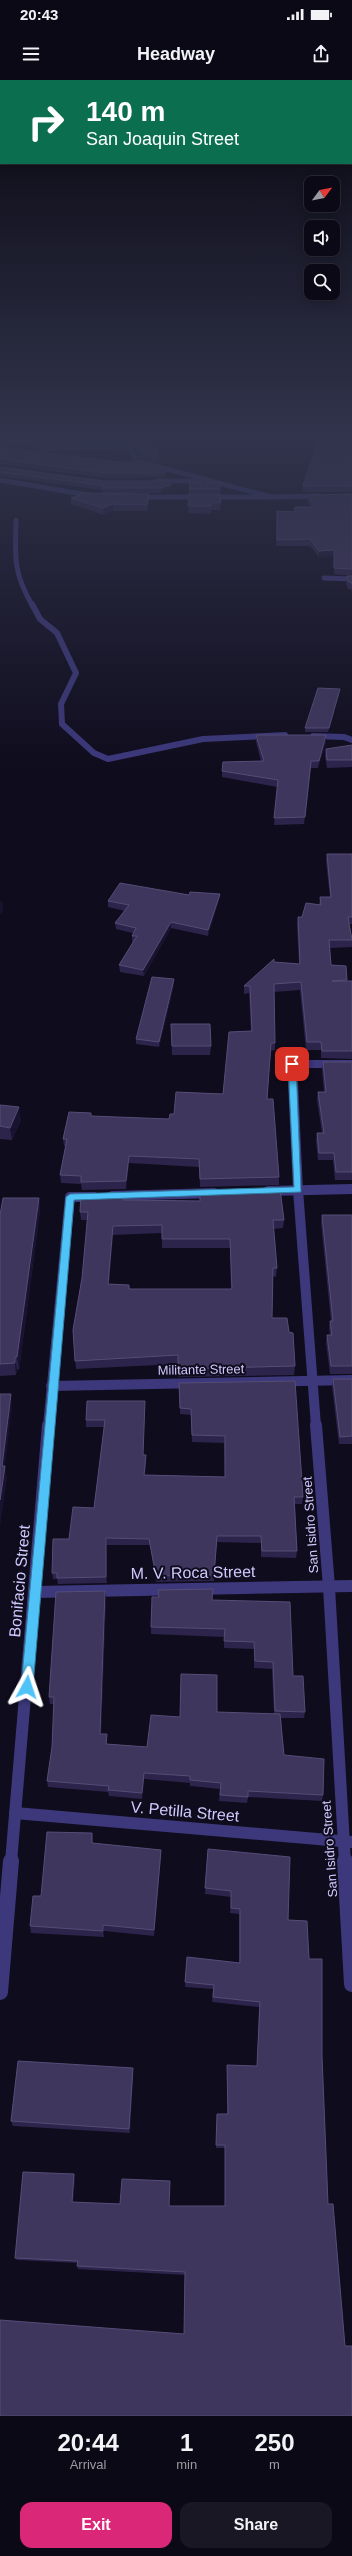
<!DOCTYPE html>
<html lang="en">
<head>
<meta charset="utf-8">
<style>
  :root { --surface:#0b0916; --page:#191723; --text:#f1f3f6; --muted:#9a9aa1; --line:#2b2a35; --accent:#db2777 }
  body { margin:0; font-family:Helvetica,sans-serif; background:var(--page); color:var(--text); height:100vh; display:flex; flex-direction:column; font-size:15px; white-space:nowrap }
  * { box-sizing:border-box; margin:0 }
  p { font-size:13px; color:var(--muted) }
  .icon { flex:none; width:22px; height:22px; fill:none; stroke:currentColor; stroke-width:2; stroke-linecap:round; stroke-linejoin:round }
  .map { position:relative; height:2336px; overflow:hidden }
  .drawer { display:flex; flex-direction:column; background:var(--surface); flex:1 }
  .drawer>* { flex:none }
  .top-card { position:absolute; left:0px; top:0px; width:352px; height:84px; box-shadow:0 2px 10px #0003,0 0 0 1px var(--line); background:#0b6e4f; color:#fff; overflow:hidden }
  .needle { width:26px; rotate:58deg }
  .buttons { position:absolute; left:304px; top:96px; display:grid; gap:8px }
  .buttons a { display:grid; place-items:center; width:36px; height:36px; border-radius:8px; background:var(--surface); box-shadow:0 2px 10px #0003,0 0 0 1px var(--line); font-size:20px }
  .pin { position:absolute; display:grid; place-items:center; width:34px; height:34px; color:#fff; margin:-17px; border-radius:8px; box-shadow:0 2px 6px #0006 }
  .me { position:absolute; width:44px; margin:-22px; rotate:5deg; stroke-linejoin:round; filter:drop-shadow(0 0 3px #0008) }
  .turn { display:flex; align-items:center; gap:14px; height:84px; padding:0 20px; font-size:18px }
  .turn .icon { width:52px; height:52px; stroke-width:2.5 }
  .turn b { display:block; font-size:28px; line-height:34px }
  .eta { display:flex; justify-content:space-evenly; align-items:center; height:68px; text-align:center }
  .eta b { font-size:24px; font-weight:800; line-height:28px }
  .button { display:flex; gap:8px; margin-top:auto; padding:8px 20px }
  .button a { flex:1; height:46px; border-radius:12px; background:var(--accent); color:#fff; font-size:16px; font-weight:800; line-height:46px; text-align:center }
  .button a+a { background:var(--page); color:var(--text) }
  .status { display:flex; justify-content:space-between; align-items:center; height:28px; padding:0 20px; background:var(--surface); direction:ltr }
  .status svg { height:11px; fill:currentColor }
  header { display:flex; justify-content:space-between; align-items:center; height:52px; padding:0 20px; background:var(--surface); font-size:18px; font-weight:800 }
  .map>svg:first-child { display:block }
  .lines { fill:none; stroke-linecap:round; stroke-linejoin:round }
  .street-far5 { stroke:#3c387b; stroke-width:5 }
  .street-far4 { stroke:#3c387b; stroke-width:6 }
  .street-far3 { stroke:#3c387b; stroke-width:8 }
  .street-far2 { stroke:#3c387b; stroke-width:10 }
  .street-far1 { stroke:#3c387b; stroke-width:12 }
  .street { stroke:#3c387b; stroke-width:16 }
  .wall { fill:#2d244b; fill-rule:evenodd }
  .shaded-wall { fill:#1a1330 }
  .building { fill:#3f365e; stroke:#564d77; fill-rule:evenodd }
  .route { fill:#4fc3f7; stroke:#337fa1 }
  .labels { text-anchor:middle; stroke-width:4; stroke-linejoin:round; paint-order:stroke }
  .street-label { font-size:13px; fill:#d0c9fe; stroke:#0f0c1d }
  .near-street-label { font-size:16px; fill:#d0c9fe; stroke:#0f0c1d }
</style>
</head>
<body>
<div class="status"><b>20:43</b><svg viewBox="0 0 49 12"><path d="M0 12V9h3v3zM5 12V6h3v6zM10 12V3h3v9zM15 12V0h3v12zM26 1h20v11H26zM47 4h2v5h-2z"/></svg></div>
<header><svg class="icon" aria-label="menu" viewBox="0 0 24 24"><path d="M4 6h16M4 12h16M4 18h16"/></svg>Headway<svg class="icon" aria-label="share" viewBox="0 0 24 24"><path d="M12 15V3M7 8l5-5 5 5M5 13v7h14v-7"/></svg></header>
<div class="map">
<svg width="352" height="2336" viewBox="0 0 352 2336">
  <rect width="100%" height="100%" fill="#0f0c1d"/>
  <g class="lines">
    <g class="street-far5">
      <path d="M124,360L137,381L271,417L320,416"/>
      <path d="M43,369L128,366"/>
      <path d="M0,400L93,416"/>
      <path d="M156,401H200"/>
      <path d="M137,417H271"/>
      <path d="M16,440C15,477 13,492 32,525"/>
      <path d="M324,498L352,499"/>
    </g>
    <g class="street-far4">
      <path d="M32,524L40,539L57,553L76,593L61,624L62,644L94,673L108,679L203,659L285,655"/>
      <path d="M313,656L344,657L352,660"/>
    </g>
    <path class="street-far3" d="M293,1004L292,984H352"/>
    <g class="street-far2">
      <path d="M293,1003L298,1110L316,1346"/>
      <path d="M268,1111L352,1109"/>
      <path d="M112,1116L214,1113"/>
      <path d="M51,1306L352,1300"/>
      <path d="M48,1346L70,1117H94"/>
    </g>
    <g class="street-far1">
      <path d="M316,1345L329,1507L345,1782"/>
      <path d="M35,1512L352,1506"/>
      <path d="M15,1733L352,1762"/>
      <path d="M11,1782L48,1345"/>
    </g>
    <g class="street">
      <path d="M345,1781L352,1904"/>
      <path d="M0,1912L11,1781"/>
    </g>
  </g>
  <g class="wall">
    <path d="M0,360H121V362L43,365L39,369L0,364Z"/>
    <path d="M127,360H150L159,378V383L140,378Z"/>
    <path d="M352,360V412H302L303,406Z"/>
    <path d="M0,367L165,393V397L105,398L1,384H0Z"/>
    <path d="M0,387L104,401L171,405V409L161,413H102V410L0,396Z"/>
    <path d="M220,403V413H189V409Z"/>
    <path d="M189,414L221,422L220,430H211V434L188,433Z"/>
    <path d="M352,414V496L334,494V476L319,477L310,466H276L277,437L295,432V427H311L307,421L308,415Z"/>
    <path d="M71,418L149,421L147,431H113L103,435L71,424Z"/>
    <path d="M347,496H352V512L351,509H348L346,503Z"/>
    <path d="M340,609L339,613L328,652H305V648Z"/>
    <path d="M256,655L326,662L318,688H311L304,744L274,745L277,707L222,697V691L261,681L256,662Z"/>
    <path d="M352,665V687L327,688L325,676L326,669Z"/>
    <path d="M327,774H352V844H349L352,858V867L330,868L331,885L346,886V901H352V979L321,978V970H306L300,910L274,912L275,963V970L271,971L267,1019L279,1097V1105L200,1107L199,1087L129,1083L126,1109L82,1110L81,1104L61,1103L60,1095L66,1066H64L63,1059L91,1033V1036L169,1039L174,1034L223,1014L251,951L249,913L244,914V906L274,882L299,884L297,844L298,837H302L319,825L320,817H330L326,781Z"/>
    <path d="M220,814L219,820L208,856L171,848L144,896L120,892L119,885L133,862H132V856L133,853L116,849L115,843L125,831L108,827V821L189,815Z"/>
    <path d="M174,899V905L159,967L136,964V959Z"/>
    <path d="M171,944L211,966L210,975H172Z"/>
    <path d="M323,982H352V1100H335L333,1080H318L316,1061L317,1053H322L317,1020L318,1012H324L322,990Z"/>
    <path d="M0,1025L21,1040L12,1060L0,1059Z"/>
    <path d="M200,1111L284,1140L283,1148L273,1149L277,1188L276,1197L273,1196L272,1238L289,1252L295,1286L294,1295L178,1297V1284L76,1289L73,1250L82,1198L88,1140H81L80,1132L124,1113V1120L200,1121ZM162,1153V1168H230L231,1209H130L129,1205L109,1204L113,1155Z"/>
    <path d="M39,1118L40,1131L19,1290L17,1289L16,1295L0,1296V1135Z"/>
    <path d="M322,1135H352V1294H330L326,1263L327,1255H330L329,1248L330,1241H331L321,1143Z"/>
    <path d="M333,1299H352V1364H339L332,1307Z"/>
    <path d="M179,1303L303,1417L302,1424H295L297,1471L296,1478L261,1477V1463L217,1462L214,1501L156,1502L150,1465H107V1503L58,1504L57,1499H53L52,1493L69,1459L94,1428L104,1347H86V1340L145,1321L143,1375L146,1382L145,1395L225,1397L224,1363L192,1362L191,1335L180,1334Z"/>
    <path d="M158,1510L213,1520L293,1596L305,1632L304,1638H281L284,1675L323,1715L322,1721L248,1717L247,1723L219,1721L220,1709L190,1706V1703L144,1699L142,1719L109,1716L108,1712L48,1707L47,1701L52,1667L54,1624H50L49,1617L105,1511L106,1518L101,1654H107V1664L147,1667L180,1637L217,1632L274,1634L272,1589L254,1588V1569L224,1568V1557L151,1554V1547L158,1517Z"/>
    <path d="M92,1753L93,1763L161,1770V1776L154,1856L104,1851V1857L31,1853L30,1846L41,1816Z"/>
    <path d="M208,1769L288,1840L309,1879L184,2254L185,2195L78,2189L77,2186V2183L17,2180L15,2178L74,2094L75,2097L73,2122L169,2126H225V2068H216L217,2034H227V1985L257,1986L259,1927L212,1922L213,1909L185,1907L187,1877L239,1883V1834L230,1833L231,1817L205,1814Z"/>
    <path d="M133,1993L130,2053L13,2046L11,2041Z"/>
  </g>
  <g class="shaded-wall">
    <path d="M43,360V365L39,369V364Z"/>
    <path d="M171,405V409L161,413V408Z"/>
    <path d="M149,414V421L147,431V425Z"/>
    <path d="M113,424V431L103,435V428Z"/>
    <path d="M334,470V476L319,477V471Z"/>
    <path d="M326,655V662L318,688L319,681Z"/>
    <path d="M220,814L219,820L208,856V850Z"/>
    <path d="M2,820L3,831L0,835V822Z"/>
    <path d="M171,842V848L144,896L143,890Z"/>
    <path d="M174,899V905L159,967V962Z"/>
    <path d="M19,1027L21,1040L12,1060L10,1048Z"/>
    <path d="M129,1076V1083L126,1109V1101Z"/>
    <path d="M39,1118L40,1131L19,1290L17,1277Z"/>
    <path d="M113,1146V1155L108,1212V1204Z"/>
    <path d="M15,1277L17,1289L16,1295L15,1283Z"/>
    <path d="M11,1314L12,1327L5,1386L7,1398L0,1447V1421L2,1386Z"/>
    <path d="M145,1321V1328L143,1381V1375Z"/>
    <path d="M146,1375V1382L144,1401V1395Z"/>
    <path d="M106,1458L107,1465V1503L106,1497Z"/>
    <path d="M105,1511L106,1518L101,1660L100,1654Z"/>
    <path d="M144,1693V1699L142,1719V1713Z"/>
    <path d="M92,1753L93,1760L92,1770Z"/>
    <path d="M161,1770V1776L154,1856V1850Z"/>
    <path d="M103,1845L104,1851V1857L103,1851Z"/>
    <path d="M133,1988V1993L130,2053L129,2049Z"/>
    <path d="M74,2094L75,2097L73,2125L72,2122Z"/>
  </g>
  <g class="building">
    <path d="M2,360H62H43L39,364Z"/>
    <path d="M130,360H150L159,378L139,373Z"/>
    <path d="M318,360H352V406H303Z"/>
    <path d="M0,367L117,382H143L163,387L165,393H105L0,379Z"/>
    <path d="M0,387L104,401H169L171,405L161,408H102L107,406L0,392Z"/>
    <path d="M190,403H220V409H189Z"/>
    <path d="M84,413L149,414L147,425L113,424L103,428L71,418Z"/>
    <path d="M189,414H220L221,422L211,423V426H188Z"/>
    <path d="M352,414V489L334,488V470L319,471L310,459L277,460V431L295,432V427H315L308,415Z"/>
    <path d="M347,496H352V504L351,502H348Z"/>
    <path d="M318,608L340,609L329,648H305Z"/>
    <path d="M256,655H326L319,681H311L305,737L274,738L278,700L222,691L223,682L264,681Z"/>
    <path d="M352,665V680H327L326,669Z"/>
    <path d="M327,774H352V837H348L352,860H329L331,885L346,886L347,900L332,901H352V971H322L321,962H307L301,902L274,904L275,963H271L267,1019H273L279,1097L200,1099L199,1079L129,1076L126,1101L81,1102V1096L60,1095L67,1059H63L69,1032L91,1033V1036L169,1039L170,1034H174L176,1012L223,1014L229,952L252,951L250,906H244L274,879V882L300,884L298,837H302L306,823L321,825L320,817H331Z"/>
    <path d="M120,803L189,815L190,812L220,814L208,850L171,842L143,890L119,885L137,856H132L136,848L115,843L129,825L108,821Z"/>
    <path d="M152,897L174,899L159,962L136,959Z"/>
    <path d="M171,944H210L211,966H172Z"/>
    <path d="M323,982H352V1092H336L334,1073H319L317,1053H324L318,1012H326Z"/>
    <path d="M0,1025L19,1027L10,1048L0,1046Z"/>
    <path d="M280,1109L284,1140H273L277,1188H273L272,1238H287L289,1252L293,1253L295,1286L178,1289V1275L75,1281L73,1250L82,1198L88,1132H80L81,1114L124,1113L123,1120L200,1121V1111ZM162,1145V1159H230L232,1209H129V1205L108,1204L113,1146Z"/>
    <path d="M3,1118H39L17,1277H15V1283L0,1284V1135Z"/>
    <path d="M322,1135H352V1286H331L327,1255H332L330,1241H333Z"/>
    <path d="M333,1299H352V1356L340,1357Z"/>
    <path d="M295,1301L303,1417H294L297,1471H262L261,1456H217L214,1495L156,1496L149,1459L106,1458V1497L57,1498V1493H52L53,1459H69L73,1427L94,1428L105,1340H86L87,1321H145L143,1375H146L144,1395L225,1397V1356L192,1355L191,1329L180,1328L179,1303Z"/>
    <path d="M0,1314H11L2,1386H5L0,1420Z"/>
    <path d="M213,1509L212,1520L290,1522L293,1596H303L305,1632L275,1631L273,1582L255,1581L254,1562L224,1561L225,1549L151,1547L152,1517H159L158,1510Z"/>
    <path d="M105,1511L100,1654H107L106,1664L147,1667L151,1635L180,1637L181,1594L217,1595V1632L280,1634L284,1675L324,1679L323,1715L248,1711V1717L220,1715L221,1703L190,1700V1696L144,1693L142,1713L108,1710L109,1706L47,1701L52,1667L54,1617H49L56,1512Z"/>
    <path d="M47,1752L92,1753V1763L161,1770L154,1850L103,1845V1851L30,1846L33,1816H41Z"/>
    <path d="M208,1769L290,1777L288,1840L307,1841L309,1879H322V1976L328,2124H333L345,2266H352V2336H0V2240L184,2254L185,2192L77,2186L78,2181L15,2178L23,2092L74,2094L72,2122L120,2124L122,2099L170,2101L169,2126H225V2065H216L217,2034H228L227,1985L257,1986L260,1922L213,1917L214,1905L185,1902L187,1877L240,1883V1829L231,1828V1811L205,1808Z"/>
    <path d="M18,1981L133,1988L129,2049L11,2041Z"/>
  </g>
  <linearGradient id="sky" x2="0" y2="1"><stop stop-color="#080710"/><stop offset="0.52" stop-color="#31344c"/><stop offset="1" stop-color="#31344c" stop-opacity="0"/></linearGradient>
  <rect width="352" height="687" fill="url(#sky)"/>
  <path class="route" d="M292,982L296,984L301,1112L74,1120L33,1607L31,1611H22L21,1607L66,1117L70,1114L294,1107L288,984Z"/>
  <g class="labels">
    <g class="street-label">
      <text transform="translate(201 1289) rotate(-1)" y="5">Militante Street</text>
      <text transform="translate(310 1445) rotate(-94)" y="5">San Isidro Street</text>
      <text transform="translate(329 1769) rotate(-94)" y="5">San Isidro Street</text>
    </g>
    <g class="near-street-label">
      <text transform="translate(193 1492) rotate(-1)" y="6">M. V. Roca Street</text>
      <text transform="translate(19 1501) rotate(-85)" y="6">Bonifacio Street</text>
      <text transform="translate(185 1731) rotate(5)" y="6">V. Petilla Street</text>
    </g>
  </g>
</svg>
<div class="buttons">
<a><svg class="needle" viewBox="-14 -14 28 28"><path d="M0-13l5 13h-10z" fill="#e53935"/><path d="M0 13l5-13h-10z" fill="#9a9aa1"/></svg></a>
<a><svg class="icon" aria-label="sound" viewBox="0 0 24 24"><path d="M4 9h4l5-4v14l-5-4H4zM17 9q2 3 0 6"/></svg></a>
<a><svg class="icon" aria-label="search" viewBox="0 0 24 24"><circle cx="10" cy="10" r="6"/><path d="M15 15l6 6"/></svg></a>
</div>
<div class="pin" style="left:292px;top:984px;background:#d93025"><svg class="icon" aria-label="arrive" viewBox="0 0 24 24"><path d="M6 21V4h12l-3 4 3 4H6"/></svg></div>
<svg class="me" style="left:27px;top:1607px" viewBox="-20 -20 40 40"><path d="M0-17L14 15 0 8-14 15z" fill="#4fc3f7" stroke="#fff" stroke-width="4"/></svg>
<div class="top-card">
<div class="turn"><svg class="icon" aria-label="right" viewBox="0 0 24 24"><path d="M7 20v-9h11M14 6l5 5-5 5"/></svg><div><b>140 m</b>San Joaquin Street</div></div>
</div>
</div>
<section class="drawer">
<div class="eta">
<div><b>20:44</b><p>Arrival</p></div>
<div><b>1</b><p>min</p></div>
<div><b>250</b><p>m</p></div>
</div>
<div class="button"><a>Exit</a><a>Share</a></div>
</section>
</body>
</html>
